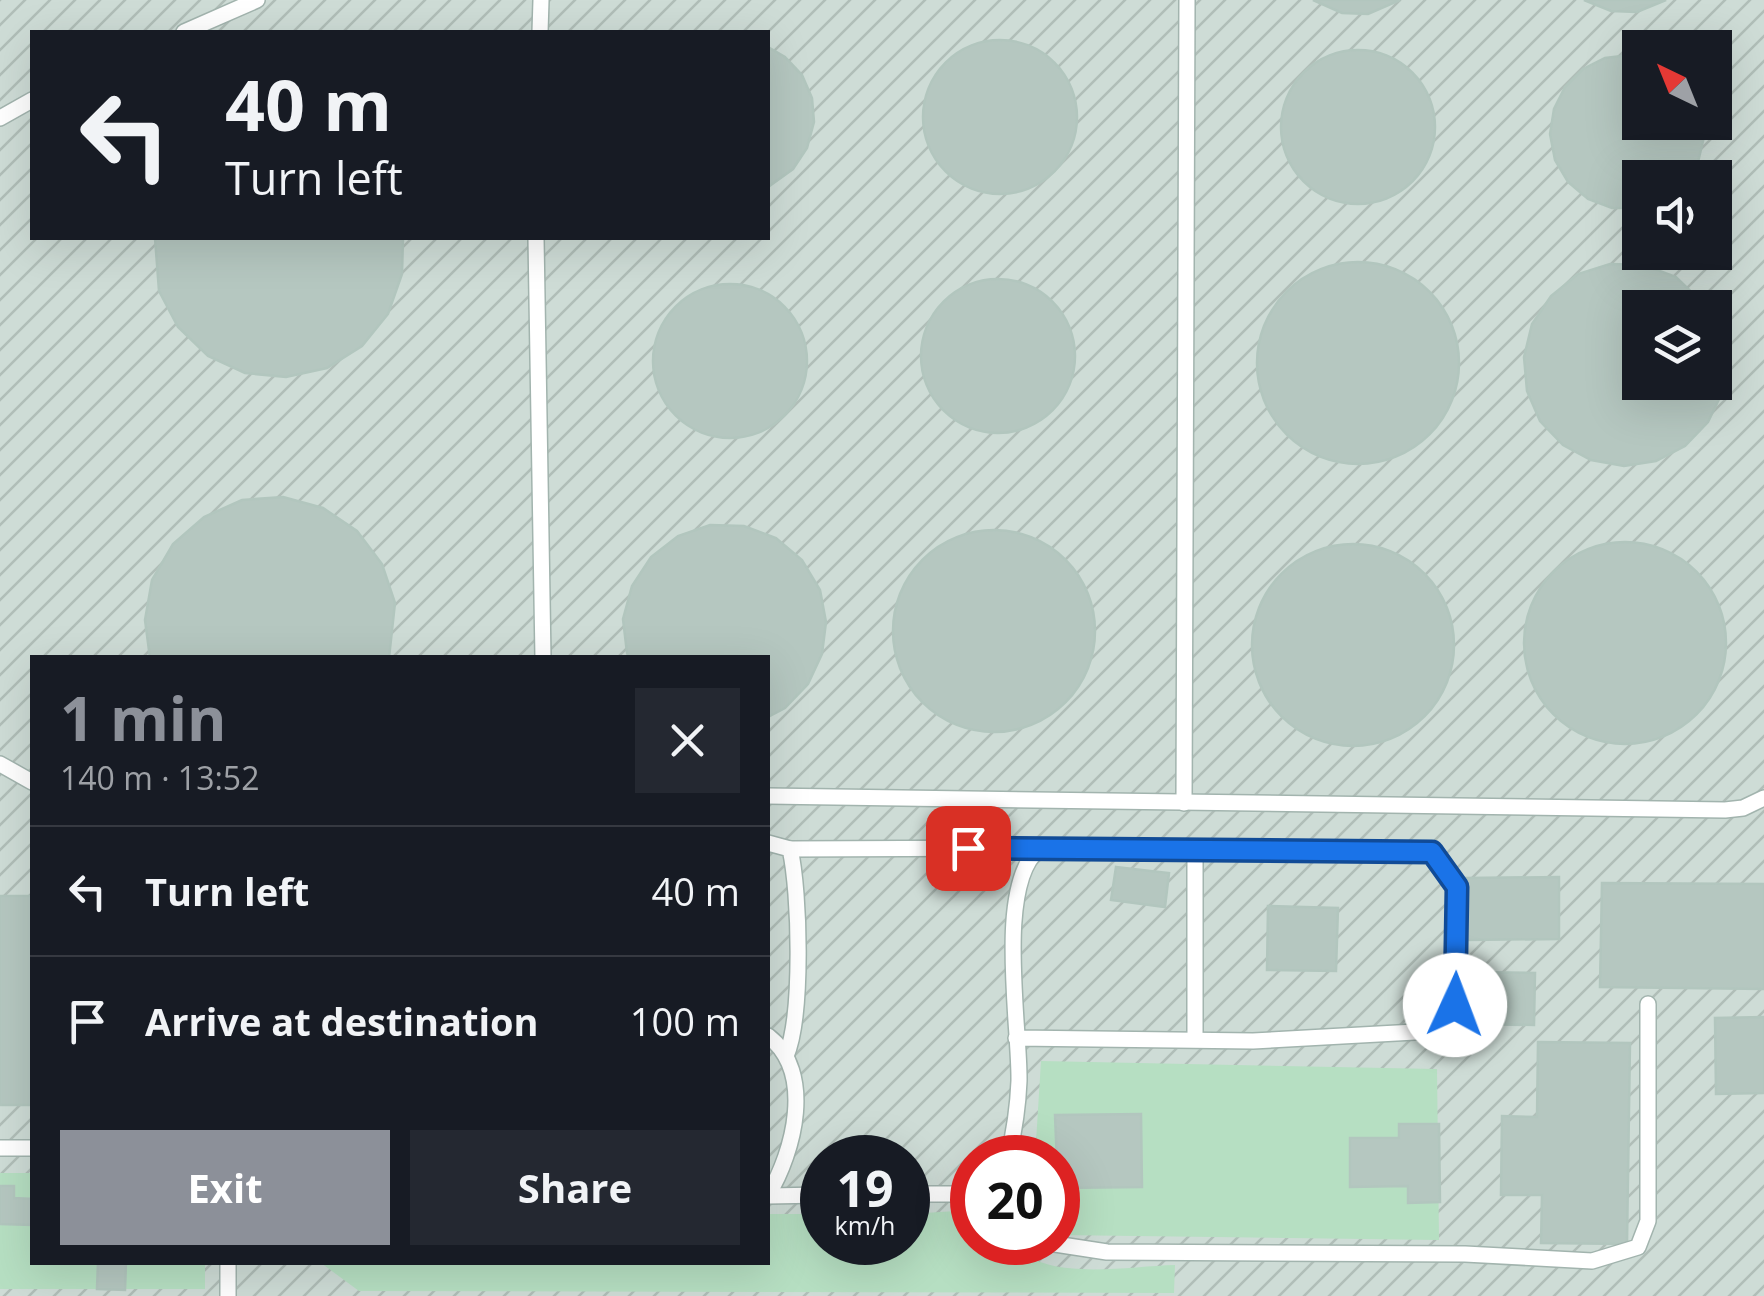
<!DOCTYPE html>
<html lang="en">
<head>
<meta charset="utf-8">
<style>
  :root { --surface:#171b24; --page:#242831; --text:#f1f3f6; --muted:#9ea1a6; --line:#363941; --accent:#8c9099 }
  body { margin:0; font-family:"Open Sans",sans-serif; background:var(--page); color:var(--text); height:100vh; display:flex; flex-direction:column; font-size:38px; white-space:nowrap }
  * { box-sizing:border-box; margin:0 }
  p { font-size:32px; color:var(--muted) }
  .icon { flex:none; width:55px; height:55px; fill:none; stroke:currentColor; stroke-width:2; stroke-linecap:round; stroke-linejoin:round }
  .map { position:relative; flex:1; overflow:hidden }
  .side { position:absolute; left:30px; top:655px; width:740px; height:610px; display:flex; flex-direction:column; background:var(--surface); border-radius:0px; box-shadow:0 10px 40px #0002 }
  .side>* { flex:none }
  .top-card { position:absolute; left:30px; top:30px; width:740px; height:210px; border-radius:0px; box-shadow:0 10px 40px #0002; background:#171b24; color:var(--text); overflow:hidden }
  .needle { width:65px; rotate:317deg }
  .controls { position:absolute; left:1622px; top:30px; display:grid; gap:20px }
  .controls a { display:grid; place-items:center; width:110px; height:110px; border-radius:0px; background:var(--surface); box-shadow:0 10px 40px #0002; font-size:50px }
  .speed { position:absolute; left:800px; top:1135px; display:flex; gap:20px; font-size:50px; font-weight:700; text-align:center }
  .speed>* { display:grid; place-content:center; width:130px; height:130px; border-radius:50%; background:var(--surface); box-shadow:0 10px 40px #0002; line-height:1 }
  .speed small { font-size:25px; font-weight:400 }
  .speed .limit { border:15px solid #d22; background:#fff; color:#111 }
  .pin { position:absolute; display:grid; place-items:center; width:85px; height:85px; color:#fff; margin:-42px; border-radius:20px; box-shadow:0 5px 15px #0006 }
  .me { position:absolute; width:110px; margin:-55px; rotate:2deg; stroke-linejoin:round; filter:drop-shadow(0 0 8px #0008) }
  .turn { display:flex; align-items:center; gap:35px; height:210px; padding:0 30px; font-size:45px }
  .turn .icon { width:130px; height:130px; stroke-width:2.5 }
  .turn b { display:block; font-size:70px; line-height:85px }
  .round { display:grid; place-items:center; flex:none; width:105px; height:105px; border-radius:0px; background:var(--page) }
  .summary { display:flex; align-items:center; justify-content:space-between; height:170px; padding:0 30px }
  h1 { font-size:60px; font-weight:700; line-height:75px; color:var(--accent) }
  .cta { display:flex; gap:20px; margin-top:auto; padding:20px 30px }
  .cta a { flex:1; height:115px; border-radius:0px; background:var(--accent); color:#fff; font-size:40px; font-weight:700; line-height:115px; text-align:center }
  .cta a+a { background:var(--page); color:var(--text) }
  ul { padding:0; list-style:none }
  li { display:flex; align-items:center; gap:30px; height:130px; padding:0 30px; border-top:2px solid var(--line) }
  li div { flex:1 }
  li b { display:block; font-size:38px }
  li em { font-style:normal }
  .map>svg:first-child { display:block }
  .industrial { fill:url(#industrial-furrows); fill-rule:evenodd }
  .green { fill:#b6dfc2 }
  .building { fill:#b5c7c0; stroke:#b2c6be; stroke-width:2.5 }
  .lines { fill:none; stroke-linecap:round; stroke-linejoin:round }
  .service-casing { stroke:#a2b4ae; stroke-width:18 }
  .service { stroke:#fff; stroke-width:15 }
  .route-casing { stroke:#114b97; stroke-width:25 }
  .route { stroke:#1a73e8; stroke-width:18 }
</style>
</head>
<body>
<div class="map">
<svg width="1764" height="1296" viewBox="0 0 1764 1296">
  <defs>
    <pattern id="industrial-furrows" width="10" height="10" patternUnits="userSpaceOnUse" patternTransform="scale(2.5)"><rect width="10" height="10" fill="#cedcd6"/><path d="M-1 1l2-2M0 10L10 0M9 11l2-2" fill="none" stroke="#b0beb8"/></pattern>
  </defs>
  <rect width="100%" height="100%" fill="#e0ece7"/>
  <path class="industrial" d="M0,0H1764V1296H0ZM32,32H768V238H32ZM1640,48H1715V122H1640ZM1640,178H1715V252H1640ZM1640,308H1715V382H1640ZM32,658H768V1262H32ZM822,1158H908V1242H822ZM972,1158H1058V1242H972Z"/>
  <g class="green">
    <path d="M1041,1061L1437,1069L1439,1240L1058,1235V1158H1035Z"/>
    <path d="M0,1173H32V1262L205,1263V1289H0Z"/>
    <path d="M972,1210V1242L1013,1243C1043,1283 1127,1266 1175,1265L1174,1293L359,1291L321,1263L768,1262V1214H822V1242H908V1214Z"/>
  </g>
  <g class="building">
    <path d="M1313,0H1400L1368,14L1342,13Z"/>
    <path d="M1584,0H1666L1637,12L1611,11Z"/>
    <circle cx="1000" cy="117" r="77"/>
    <path d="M768,47L785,57L802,75L812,98L814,122L807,148L793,169L768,187Z"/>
    <circle cx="1358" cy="127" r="77"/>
    <path d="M1630,55L1640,57V122H1703L1704,137L1698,162L1688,178H1640V208H1612L1588,199L1568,182L1555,160L1550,134L1554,109L1565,87L1583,69L1605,58Z"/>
    <path d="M155,238H403L402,274L388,314L362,346L327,368L286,377L245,373L208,356L178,327L159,291Z"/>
    <circle cx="1358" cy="363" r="101"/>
    <path d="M1610,264L1644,265L1676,277L1708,308H1640V382H1715V320L1726,360L1722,393L1708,422L1685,446L1656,461L1624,466L1591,460L1563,445L1540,421L1527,391L1524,357L1532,324L1551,296L1578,274Z"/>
    <circle cx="998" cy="356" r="77"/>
    <circle cx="730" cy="361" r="77"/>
    <path d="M283,497L323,508L357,531L382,564L395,603L389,658H150L145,620L152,580L173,544L204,517L242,500Z"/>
    <path d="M710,525L744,526L776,538L802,560L820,590L826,622L822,654L808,684L785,708L768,717V658H629L627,653L623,619L632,586L651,557L678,536Z"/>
    <circle cx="994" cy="631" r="101"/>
    <circle cx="1625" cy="643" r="101"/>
    <circle cx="1353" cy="645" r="101"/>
    <path d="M1116,867L1169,873L1165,907L1111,900Z"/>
    <path d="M1559,877V939L1467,940L1466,878Z"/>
    <path d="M1602,883L1764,884V989L1600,987Z"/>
    <rect x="0" y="896" width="32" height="209"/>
    <path d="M1268,906L1338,908L1336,971L1267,970Z"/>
    <path d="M1472,972L1535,973L1534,1025L1470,1024Z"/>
    <path d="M1764,1017V1093L1716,1094L1715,1018Z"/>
    <path d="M1538,1042L1630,1043L1627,1244L1541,1243L1542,1195H1501L1502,1116L1537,1117Z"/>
    <path d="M1141,1114L1142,1187L1058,1188L1055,1115Z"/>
    <path d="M1399,1124H1439L1440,1202L1408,1203V1186L1350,1187V1138H1399Z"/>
    <path d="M0,1186H14V1198L32,1199V1225L0,1224Z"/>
    <path d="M98,1262H126L125,1290L97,1289Z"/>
  </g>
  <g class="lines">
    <g class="service-casing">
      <g id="service">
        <path d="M184,32L257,0"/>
        <path d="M540,32L541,0"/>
        <path d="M0,118L32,100"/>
        <path d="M536,238L543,658"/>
        <path d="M0,764L32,782"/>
        <path d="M768,796L1725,810L1743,808L1764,798"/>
        <path d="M1184,803L1187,0"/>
        <path d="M768,843L790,849C800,893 803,1016 786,1056"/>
        <path d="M790,849L1040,848"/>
        <path d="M1195,852V1039"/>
        <path d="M768,1036C815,1072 794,1152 768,1195"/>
        <path d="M0,1148H32"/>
        <path d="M1008,1158C1014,1133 1018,1106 1019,1081C1020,1026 995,883 1040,848L1432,852L1457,887L1455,1005L1447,1020L1433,1031L1253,1041L1016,1038"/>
        <path d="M908,1194H972"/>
        <path d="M768,1196L822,1195"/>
        <path d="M1042,1242L1107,1252L1465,1254L1592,1261L1638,1247L1648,1221V1004"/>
        <path d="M228,1296V1262"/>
      </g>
    </g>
    <use href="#service" class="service"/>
  </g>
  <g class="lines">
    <g class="route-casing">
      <path id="route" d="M968,848L1432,852L1457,887L1455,1005"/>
    </g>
    <use href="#route" class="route"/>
  </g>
</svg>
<div class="controls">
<a><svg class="needle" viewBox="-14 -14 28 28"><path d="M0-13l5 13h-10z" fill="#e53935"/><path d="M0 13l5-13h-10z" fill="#9ea1a6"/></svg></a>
<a><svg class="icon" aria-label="sound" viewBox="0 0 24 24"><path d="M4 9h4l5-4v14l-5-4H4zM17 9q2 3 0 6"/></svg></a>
<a><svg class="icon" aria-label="layers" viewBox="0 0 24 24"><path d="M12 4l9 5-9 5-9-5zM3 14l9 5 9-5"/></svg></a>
</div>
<div class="speed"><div>19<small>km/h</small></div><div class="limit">20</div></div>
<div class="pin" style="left:968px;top:848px;background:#d93025"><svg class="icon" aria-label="arrive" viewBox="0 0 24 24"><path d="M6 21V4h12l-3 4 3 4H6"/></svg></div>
<svg class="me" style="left:1455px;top:1005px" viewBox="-20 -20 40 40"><circle r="19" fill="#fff"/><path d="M0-13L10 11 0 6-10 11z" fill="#1a73e8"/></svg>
<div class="top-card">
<div class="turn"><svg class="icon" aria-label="left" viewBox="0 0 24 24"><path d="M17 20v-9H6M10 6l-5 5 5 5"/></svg><div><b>40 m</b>Turn left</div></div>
</div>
<section class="side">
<div class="summary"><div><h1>1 min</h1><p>140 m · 13:52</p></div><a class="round"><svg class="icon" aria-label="close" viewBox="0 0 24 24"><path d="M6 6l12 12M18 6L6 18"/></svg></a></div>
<ul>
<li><svg class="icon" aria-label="left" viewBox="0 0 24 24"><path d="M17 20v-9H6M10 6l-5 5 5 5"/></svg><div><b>Turn left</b></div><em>40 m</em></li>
<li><svg class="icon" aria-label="arrive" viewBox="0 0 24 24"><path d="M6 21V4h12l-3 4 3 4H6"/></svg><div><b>Arrive at destination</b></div><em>100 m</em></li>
</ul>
<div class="cta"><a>Exit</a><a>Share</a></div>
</section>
</div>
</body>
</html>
